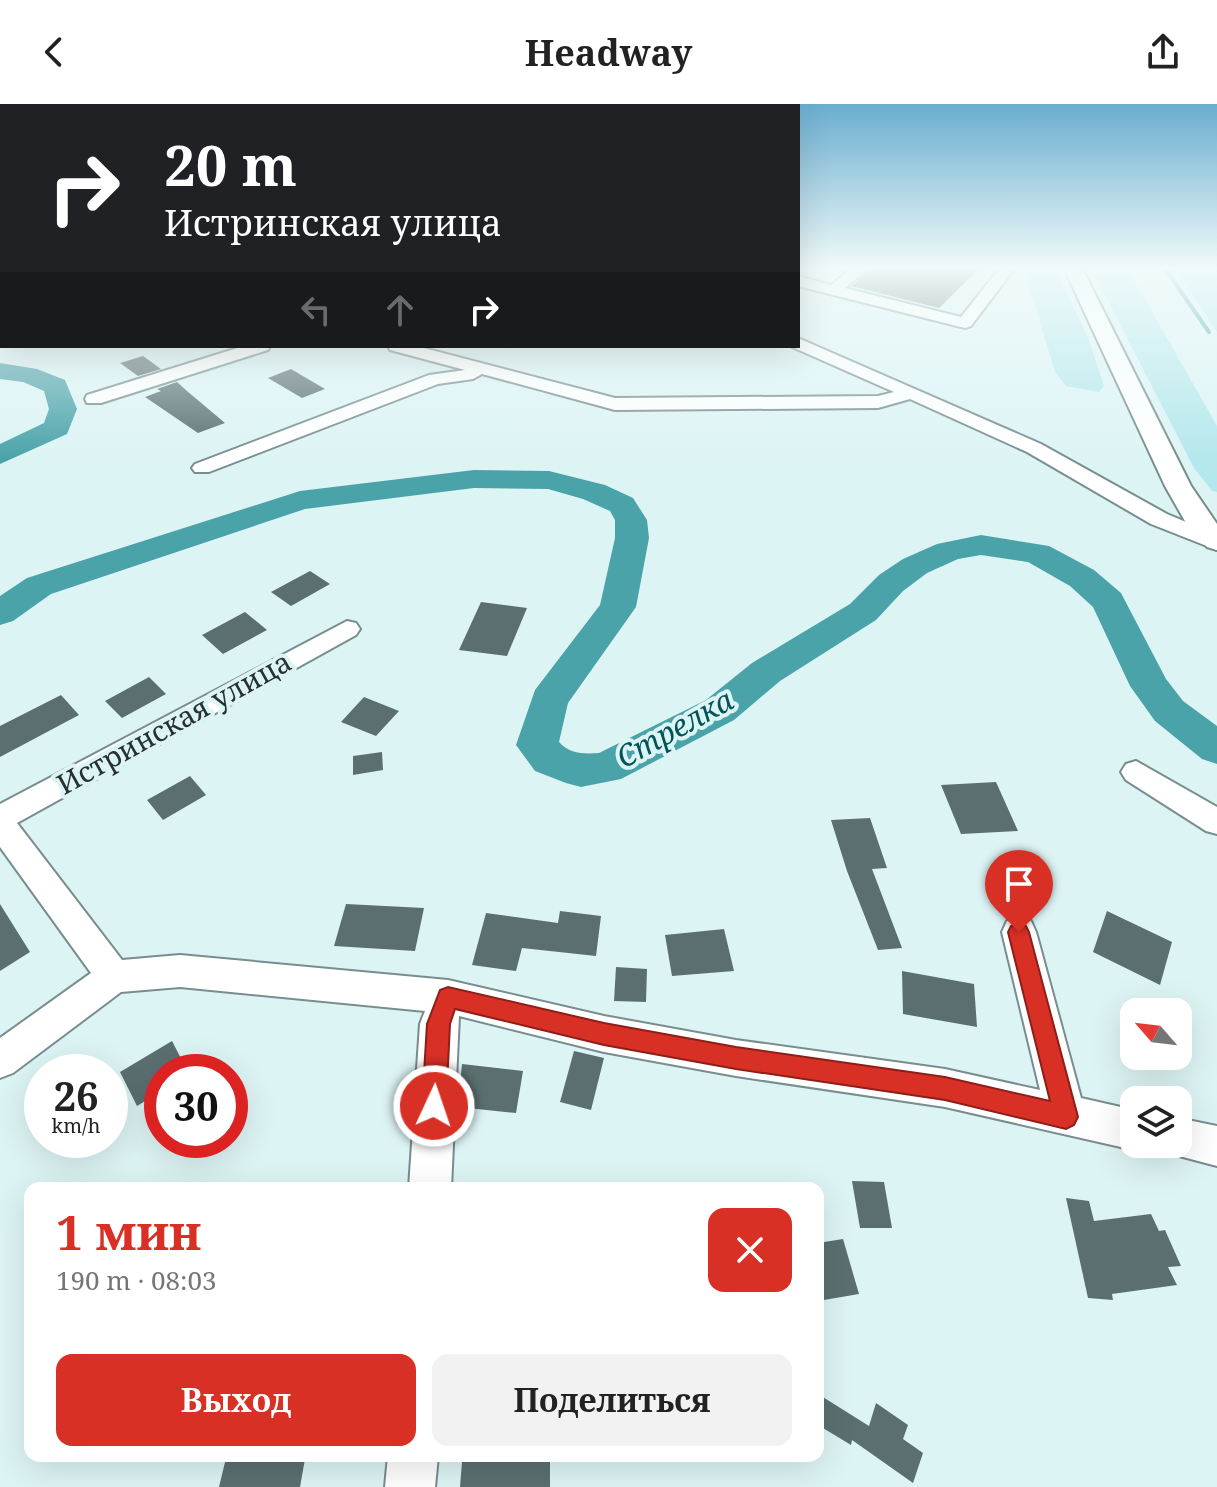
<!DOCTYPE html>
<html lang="ru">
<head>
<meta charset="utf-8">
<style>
  :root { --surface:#fff; --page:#f2f2f2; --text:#222; --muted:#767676; --accent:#d93025 }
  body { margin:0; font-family:"Noto Serif",serif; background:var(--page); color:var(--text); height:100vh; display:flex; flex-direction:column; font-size:30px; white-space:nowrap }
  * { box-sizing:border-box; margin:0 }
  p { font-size:26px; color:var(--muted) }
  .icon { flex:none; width:44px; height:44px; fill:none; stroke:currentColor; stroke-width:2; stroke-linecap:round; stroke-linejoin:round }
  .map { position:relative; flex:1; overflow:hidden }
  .drawer { position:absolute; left:24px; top:1078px; width:800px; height:280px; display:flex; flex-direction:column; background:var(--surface); border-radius:16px; box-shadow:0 8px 32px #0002 }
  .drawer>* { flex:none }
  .top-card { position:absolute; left:0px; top:0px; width:800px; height:244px; box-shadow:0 8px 32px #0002; background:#202124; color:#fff; overflow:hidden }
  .needle { width:52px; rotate:298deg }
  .fabs { position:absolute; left:1120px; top:894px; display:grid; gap:16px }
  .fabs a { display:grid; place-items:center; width:72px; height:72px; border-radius:16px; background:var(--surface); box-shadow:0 8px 32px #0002; font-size:40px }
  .speed { position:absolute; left:24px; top:950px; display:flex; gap:16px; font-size:40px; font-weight:700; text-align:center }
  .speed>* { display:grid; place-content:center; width:104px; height:104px; border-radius:50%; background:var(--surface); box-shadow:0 8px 32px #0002; line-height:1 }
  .speed small { font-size:20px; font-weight:400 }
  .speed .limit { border:12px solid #d22; background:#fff; color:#111 }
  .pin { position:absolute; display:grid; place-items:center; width:68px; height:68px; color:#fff; margin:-82px -34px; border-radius:50% 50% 50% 0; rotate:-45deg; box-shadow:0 0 8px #0007 }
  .pin .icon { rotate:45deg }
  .me { position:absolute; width:88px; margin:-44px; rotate:3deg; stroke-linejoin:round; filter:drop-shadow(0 0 6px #0008) }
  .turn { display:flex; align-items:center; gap:28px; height:168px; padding:0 32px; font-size:36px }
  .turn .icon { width:104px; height:104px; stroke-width:2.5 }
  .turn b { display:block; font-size:56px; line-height:68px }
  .lanes { display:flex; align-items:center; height:76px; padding:0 32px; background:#0003; justify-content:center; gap:40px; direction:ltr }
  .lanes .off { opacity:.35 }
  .round { display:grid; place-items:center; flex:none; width:84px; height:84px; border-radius:16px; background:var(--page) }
  .head { display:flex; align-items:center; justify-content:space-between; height:136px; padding:0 32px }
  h1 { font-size:48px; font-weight:700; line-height:60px; color:var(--accent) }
  .primary-button { display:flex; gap:16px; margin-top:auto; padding:16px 32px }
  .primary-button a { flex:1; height:92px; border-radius:16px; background:var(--accent); color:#fff; font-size:32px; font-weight:700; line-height:92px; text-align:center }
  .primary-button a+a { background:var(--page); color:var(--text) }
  header { display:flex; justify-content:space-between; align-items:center; height:104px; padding:0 32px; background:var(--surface); font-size:36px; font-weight:700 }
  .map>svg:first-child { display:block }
  .green { fill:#b4e8ec }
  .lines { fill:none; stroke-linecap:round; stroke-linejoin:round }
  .stream { stroke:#4aa3a9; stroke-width:4 }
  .river { fill:#4aa3a9; fill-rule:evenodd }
  .building { fill:#5b6f71 }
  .minor-casing { stroke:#788d8e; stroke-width:4 }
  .major-casing { stroke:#788d8e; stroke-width:4 }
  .minor { fill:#fff; fill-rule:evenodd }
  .major { fill:#fff; fill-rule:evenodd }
  .route { fill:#d93025; stroke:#8d1f18; stroke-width:2 }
  .labels { text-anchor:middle; stroke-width:8; stroke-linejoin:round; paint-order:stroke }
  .street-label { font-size:28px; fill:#283031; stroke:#ddf4f5 }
  .water-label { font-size:30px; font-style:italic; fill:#025459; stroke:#ddf4f5 }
</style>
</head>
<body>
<header><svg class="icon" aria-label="back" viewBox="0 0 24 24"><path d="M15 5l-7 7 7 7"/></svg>Headway<svg class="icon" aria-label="share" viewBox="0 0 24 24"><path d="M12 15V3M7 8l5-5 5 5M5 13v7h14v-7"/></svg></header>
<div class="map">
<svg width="1217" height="1383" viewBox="0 0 1217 1383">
  <rect width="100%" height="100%" fill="#ddf4f5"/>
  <g class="green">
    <path d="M1023,162H1054L1089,236L1104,282L1099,288L1066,282L1055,268Z"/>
    <path d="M1090,162H1126L1217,322V388L1212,387L1194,364Z"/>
    <path d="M1174,162H1217V228Z"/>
  </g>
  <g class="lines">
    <path class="stream" d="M1163,162L1209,228"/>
    <g class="river">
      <path d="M0,259L37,265L65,276L77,305L67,330L0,360V340L44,319L49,305L44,287L23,278L0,275Z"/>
      <path d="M474,366L549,367L605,381L633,394L647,416L649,434L636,503L568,599L559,638C570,650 583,650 599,649L706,596L752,559L850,500L879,471L903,455L937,440L981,431L1049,442L1094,466L1121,489L1166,575L1183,597L1217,622V660L1202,655L1155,617L1130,582L1093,503L1070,482L1028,458L981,451L958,455L927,469L903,487L876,516L780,577L734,616L621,675L581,683L566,679L535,667L516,641L535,586L600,501L615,434V416L610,407L583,395L548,385L474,384L305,405L51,490L13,517L0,521V492L27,474L300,387Z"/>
    </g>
  </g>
  <g class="building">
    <path d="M875,162H982L939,204L851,182Z"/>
    <path d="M143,252L161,265L138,272L120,259Z"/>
    <path d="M291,265L325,285L302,294L268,274Z"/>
    <path d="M177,278L187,287L225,319L198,329L145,293L161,287L157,285Z"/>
    <path d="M310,467L330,480L291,502L271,488Z"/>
    <path d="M481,498L527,504L507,552L459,546Z"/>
    <path d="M245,508L267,526L223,550L202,531Z"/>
    <path d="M149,573L166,590L122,614L105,597Z"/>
    <path d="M61,591L79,611L0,653V622Z"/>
    <path d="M364,593L399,607L376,632L341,618Z"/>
    <path d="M382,648L383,666L353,671V652Z"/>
    <path d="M190,672L206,691L163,716L147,696Z"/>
    <path d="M996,678L1018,727L961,730L941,681Z"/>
    <path d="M870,714L887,764L872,765L902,844L878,846L847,767L831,716Z"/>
    <path d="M0,800L30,848L0,867Z"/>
    <path d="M346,800L424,804L415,847L334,842Z"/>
    <path d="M560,807L601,812L596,852L522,844L516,867L472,861L486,809L558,819Z"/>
    <path d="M1107,807L1172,838L1160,881L1093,848Z"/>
    <path d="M724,825L734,867L672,872L665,831Z"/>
    <path d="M616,863L647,865L646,898L614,897Z"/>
    <path d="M902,867L974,880L977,923L903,910Z"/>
    <path d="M172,937L188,968H162V987L137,1002L120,968Z"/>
    <path d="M574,947L604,954L591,1006L560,998Z"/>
    <path d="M462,960L523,967L516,1009L458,1003Z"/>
    <path d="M852,1077L884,1078L892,1124H860Z"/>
    <path d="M1066,1094L1089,1097L1094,1117L1151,1110L1159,1127L1165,1126L1181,1162L1168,1163L1177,1181L1112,1190L1113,1196L1088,1194Z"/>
    <path d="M843,1135L859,1190L818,1197V1139Z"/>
    <path d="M818,1290L869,1322L876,1299L908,1321L903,1335L923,1349L913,1379L852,1336L851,1341L818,1321Z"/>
    <path d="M226,1354L305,1355L300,1383H219Z"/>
    <path d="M550,1355V1383H460L462,1358Z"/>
  </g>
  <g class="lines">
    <g class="minor-casing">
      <g id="minor">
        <path d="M855,162H871L845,184L961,213L999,165L998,162H1012L1014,165L971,222L965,224L798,182V172L831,181Z"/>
        <path d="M2,220V230L0,231V221Z"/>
        <path d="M798,234L1041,340L1167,410L1217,431V446L1151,420L1027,348L910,295L878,304L615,306L482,270L473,275L438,280L209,368H195L192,364L195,360L429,271L465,266L390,246L388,242H416L615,294L878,292L894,288L792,243L798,242Z"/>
        <path d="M244,242H270L268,246L101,299H87L85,295L87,291Z"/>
        <path d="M347,517L356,519L360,525L356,531L17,719L122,856L180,851L448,876L604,912L736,936L945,965L1040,986L1002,828L1007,817L1019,813L1031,817L1036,828L1081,994L1134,1006V1040H1148L1134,1046L945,1003L736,972L604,948L459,912L451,1084H409L420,920L425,907L180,883L121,888L13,969L0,974V934L91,869L0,743V700Z"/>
        <path d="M1136,657L1217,703V730L1206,727L1126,676L1121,668L1126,660Z"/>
        <path d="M1178,1014L1217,1022V1062L1164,1048L1161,1040H1178Z"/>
        <path d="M388,1352H438L435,1383H385Z"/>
      </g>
    </g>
    <g class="major-casing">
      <path id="major" d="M1063,162H1081L1191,382L1217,420V446L1207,443L1186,419L1165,382Z"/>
    </g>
    <use href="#minor" class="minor"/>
    <use href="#major" class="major"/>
  </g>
  <linearGradient id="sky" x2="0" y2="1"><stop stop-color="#69adcf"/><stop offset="0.46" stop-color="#f0fafa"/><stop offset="1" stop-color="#f0fafa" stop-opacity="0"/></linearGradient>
  <rect width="1217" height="355" fill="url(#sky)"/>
  <path class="route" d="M1019,819L1026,822L1029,828L1078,1013L1074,1021L1066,1025L945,996L736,965L604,941L455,905L450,920L446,1002L443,1011L434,1014L426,1011L422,1002L427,920L440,886L448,883L604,919L736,943L945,973L1050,997L1008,828L1011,822Z"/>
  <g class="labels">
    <g class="street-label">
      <text transform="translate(174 619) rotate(-29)" y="10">Истринская улица</text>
    </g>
    <g class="water-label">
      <text transform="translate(675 625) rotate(-29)" y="10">Стрелка</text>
    </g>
  </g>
</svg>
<div class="fabs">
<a><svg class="needle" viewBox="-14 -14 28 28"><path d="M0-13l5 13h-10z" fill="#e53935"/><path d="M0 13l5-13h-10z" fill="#767676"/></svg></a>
<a><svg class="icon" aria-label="layers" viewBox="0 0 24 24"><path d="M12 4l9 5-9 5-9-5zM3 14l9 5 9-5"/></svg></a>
</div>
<div class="speed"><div>26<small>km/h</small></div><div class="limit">30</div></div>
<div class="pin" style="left:1019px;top:828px;background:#d93025"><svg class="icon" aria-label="arrive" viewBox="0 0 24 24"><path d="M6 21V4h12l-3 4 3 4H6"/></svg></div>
<svg class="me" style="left:434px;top:1002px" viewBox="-20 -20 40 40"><circle r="17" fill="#d93025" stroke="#fff" stroke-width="3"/><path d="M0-11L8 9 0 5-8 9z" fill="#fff"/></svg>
<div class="top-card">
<div class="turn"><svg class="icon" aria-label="right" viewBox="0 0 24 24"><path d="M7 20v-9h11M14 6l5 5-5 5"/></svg><div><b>20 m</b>Истринская улица</div></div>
<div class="lanes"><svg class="icon off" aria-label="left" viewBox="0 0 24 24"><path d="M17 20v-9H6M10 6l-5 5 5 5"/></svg><svg class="icon off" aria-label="ahead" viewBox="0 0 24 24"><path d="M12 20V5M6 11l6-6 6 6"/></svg><svg class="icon" aria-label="right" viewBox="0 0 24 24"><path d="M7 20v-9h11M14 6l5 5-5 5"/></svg></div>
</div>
<section class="drawer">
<div class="head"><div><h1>1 мин</h1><p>190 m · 08:03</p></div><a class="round" style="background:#d93025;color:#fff"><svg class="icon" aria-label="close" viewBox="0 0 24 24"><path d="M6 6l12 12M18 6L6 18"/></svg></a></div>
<div class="primary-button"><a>Выход</a><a>Поделиться</a></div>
</section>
</div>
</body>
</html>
